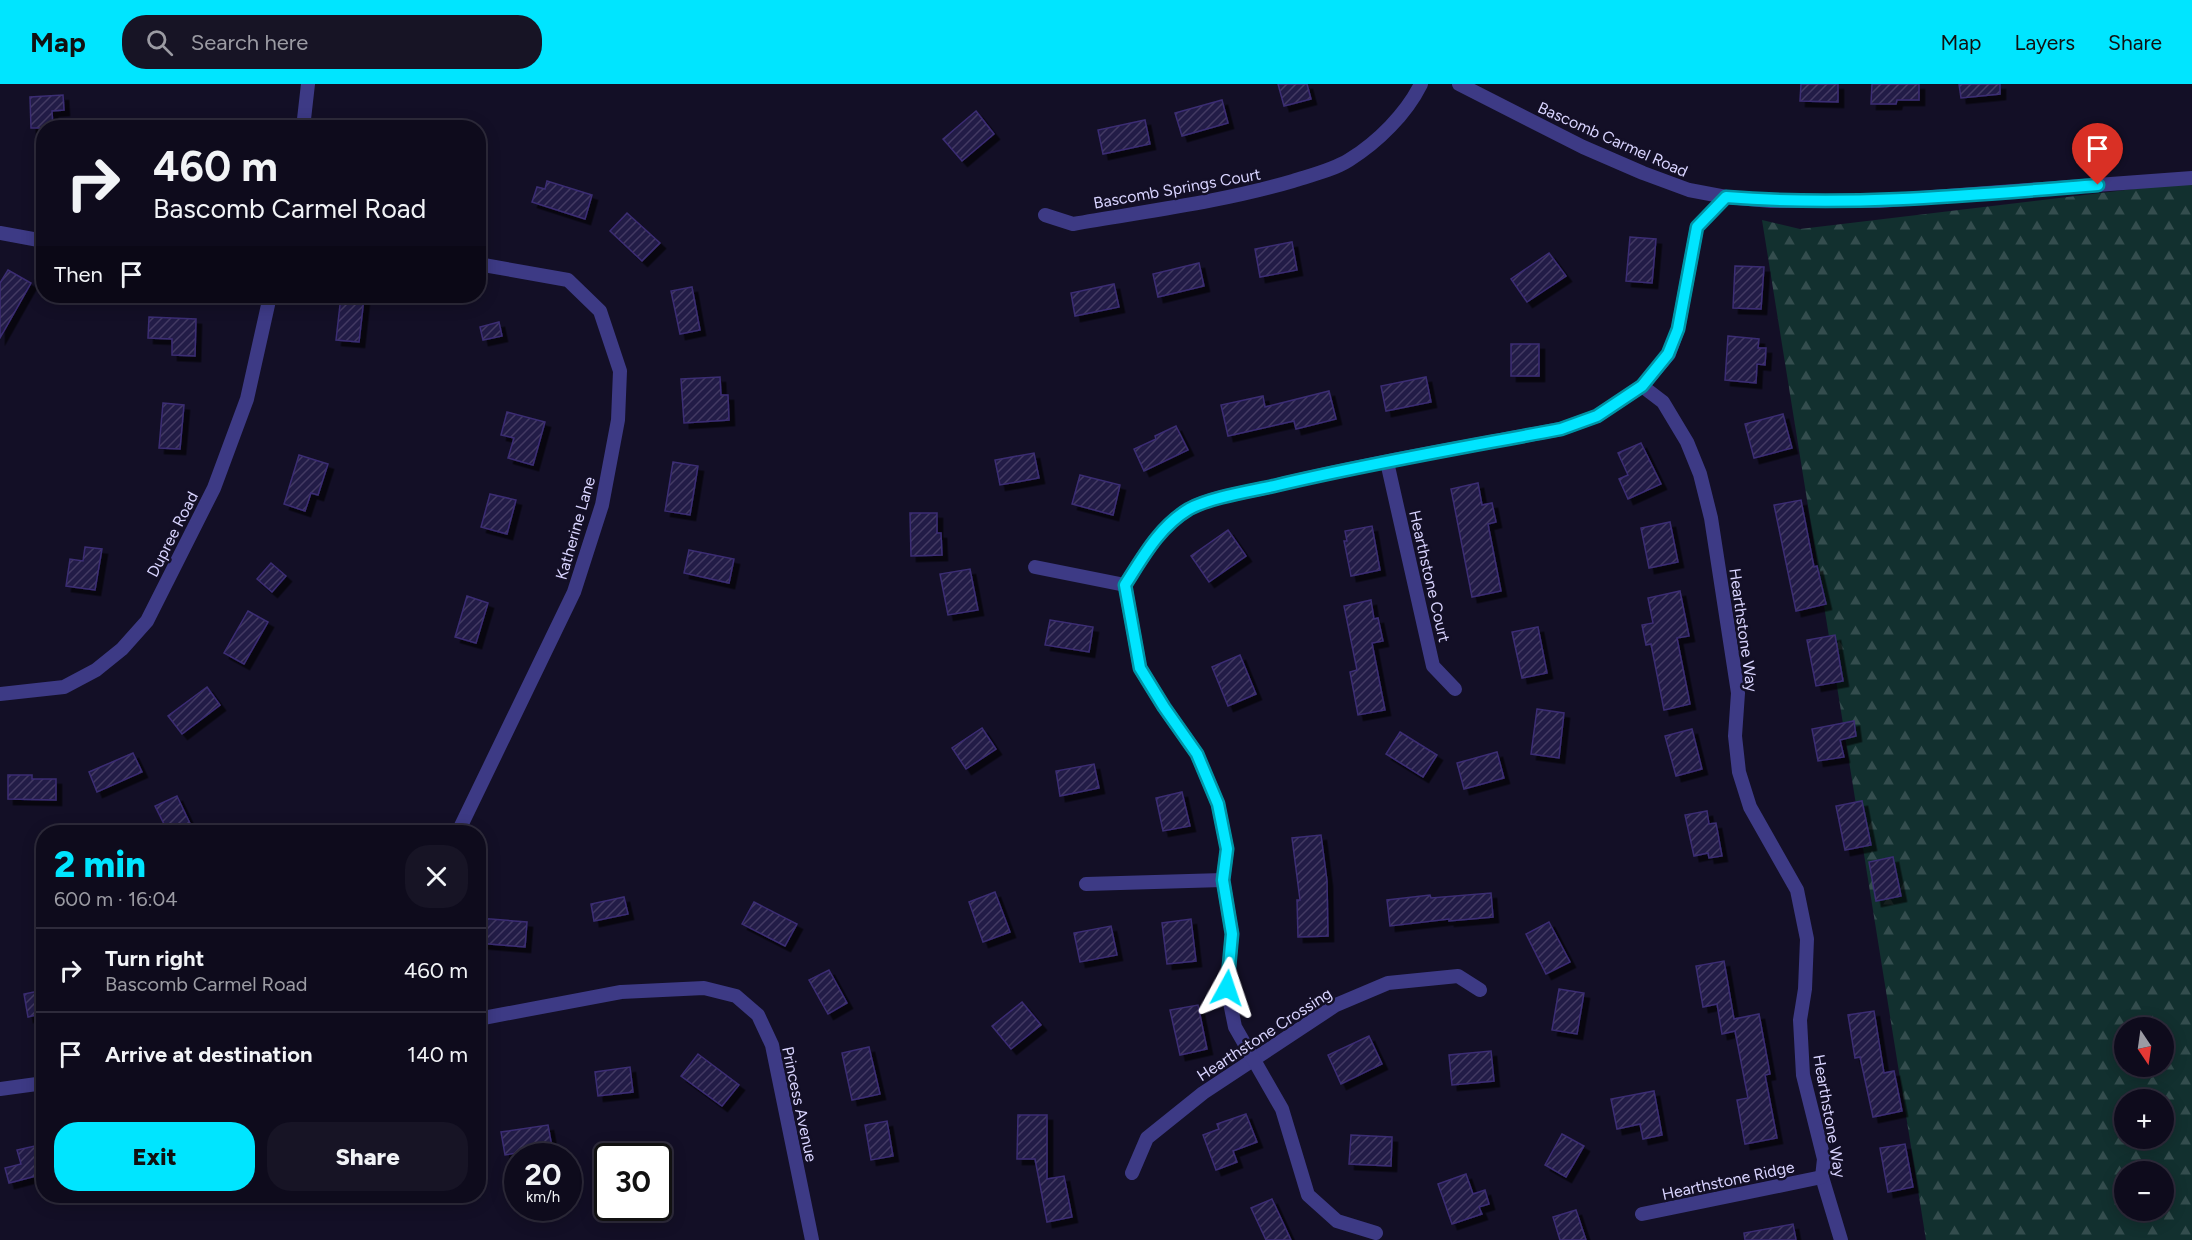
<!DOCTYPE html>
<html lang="en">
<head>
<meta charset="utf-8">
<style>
  :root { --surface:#0e0b1c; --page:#171425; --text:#f1f3f6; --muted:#9b9ba3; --line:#2e2b3b; --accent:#00e5ff }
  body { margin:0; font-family:Figtree,sans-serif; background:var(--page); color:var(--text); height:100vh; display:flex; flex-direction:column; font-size:22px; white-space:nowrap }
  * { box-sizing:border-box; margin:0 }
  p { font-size:20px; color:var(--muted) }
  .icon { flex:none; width:33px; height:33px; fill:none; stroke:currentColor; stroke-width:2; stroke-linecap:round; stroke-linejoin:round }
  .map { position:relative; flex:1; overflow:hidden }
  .drawer { position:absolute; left:36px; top:741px; width:450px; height:378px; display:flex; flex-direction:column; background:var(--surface); border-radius:24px; box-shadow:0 3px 15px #0003,0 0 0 2px var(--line) }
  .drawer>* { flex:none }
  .hud { position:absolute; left:36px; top:36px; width:450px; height:183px; border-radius:24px; box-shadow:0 3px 15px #0003,0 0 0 2px var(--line); background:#0e0b1c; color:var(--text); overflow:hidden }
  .needle { width:39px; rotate:167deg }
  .fabs { position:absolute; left:2114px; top:933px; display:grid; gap:12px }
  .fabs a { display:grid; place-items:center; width:60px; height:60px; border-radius:50%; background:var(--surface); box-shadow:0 3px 15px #0003,0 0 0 2px var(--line); font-size:30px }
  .speed { position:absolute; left:504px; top:1059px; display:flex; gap:12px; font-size:30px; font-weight:700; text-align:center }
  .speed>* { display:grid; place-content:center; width:78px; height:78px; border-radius:50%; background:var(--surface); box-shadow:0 3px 15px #0003,0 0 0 2px var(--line); line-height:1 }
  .speed small { font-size:15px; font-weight:400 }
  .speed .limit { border:3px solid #111; border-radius:9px; background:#fff; color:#111 }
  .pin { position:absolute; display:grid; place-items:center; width:51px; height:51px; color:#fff; margin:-62px -26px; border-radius:50% 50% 50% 0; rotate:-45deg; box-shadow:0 0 6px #0007 }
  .pin .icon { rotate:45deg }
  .me { position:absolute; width:66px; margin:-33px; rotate:5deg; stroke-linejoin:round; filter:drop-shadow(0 0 4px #0008) }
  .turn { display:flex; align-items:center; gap:21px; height:126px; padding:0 18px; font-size:27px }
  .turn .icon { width:78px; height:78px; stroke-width:2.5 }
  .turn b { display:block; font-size:42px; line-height:51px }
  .then { display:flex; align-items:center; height:57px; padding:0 18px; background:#0003; gap:12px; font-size:22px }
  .round { display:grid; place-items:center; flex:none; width:63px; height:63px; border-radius:24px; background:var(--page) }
  .summary { display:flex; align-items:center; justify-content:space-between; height:102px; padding:0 18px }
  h1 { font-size:36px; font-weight:800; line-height:45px; color:var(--accent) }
  .cta { display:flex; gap:12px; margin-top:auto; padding:12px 18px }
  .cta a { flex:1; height:69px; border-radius:24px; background:var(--accent); color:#111; font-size:24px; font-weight:800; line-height:69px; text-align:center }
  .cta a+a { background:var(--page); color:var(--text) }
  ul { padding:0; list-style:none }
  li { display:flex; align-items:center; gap:18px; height:84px; padding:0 18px; border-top:2px solid var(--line) }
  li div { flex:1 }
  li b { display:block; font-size:22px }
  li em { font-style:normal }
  header { display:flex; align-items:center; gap:36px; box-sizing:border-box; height:84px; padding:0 30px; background:var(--accent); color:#111 }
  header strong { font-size:28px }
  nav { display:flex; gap:33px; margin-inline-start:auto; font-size:21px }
  .search { width:420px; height:54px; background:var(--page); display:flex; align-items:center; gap:15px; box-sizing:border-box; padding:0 21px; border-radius:24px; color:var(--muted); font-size:22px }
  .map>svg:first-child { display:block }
  .forest { fill:url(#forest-firs); fill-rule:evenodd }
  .building { fill:url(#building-hatch); stroke:#3b2d73; stroke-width:1.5; filter:url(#shadow) }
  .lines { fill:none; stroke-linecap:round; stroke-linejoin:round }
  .street { stroke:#3d3a85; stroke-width:14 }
  .route-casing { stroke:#0095a6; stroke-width:15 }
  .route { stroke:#00e5ff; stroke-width:10 }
  .labels { text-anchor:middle; stroke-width:5; stroke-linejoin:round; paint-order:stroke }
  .street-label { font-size:16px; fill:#d9d4ff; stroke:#130f26 }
</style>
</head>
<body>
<header>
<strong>Map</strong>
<div class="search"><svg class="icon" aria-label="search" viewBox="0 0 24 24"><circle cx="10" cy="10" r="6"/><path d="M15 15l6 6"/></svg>Search here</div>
<nav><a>Map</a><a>Layers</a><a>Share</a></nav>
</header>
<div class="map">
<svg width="2192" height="1156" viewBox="0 0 2192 1156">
  <defs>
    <pattern id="forest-firs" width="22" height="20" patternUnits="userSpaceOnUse" patternTransform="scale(1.5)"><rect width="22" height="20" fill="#12302f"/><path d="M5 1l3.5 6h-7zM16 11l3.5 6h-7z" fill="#344d4e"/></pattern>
    <pattern id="building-hatch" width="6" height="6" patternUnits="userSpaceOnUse" patternTransform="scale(1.5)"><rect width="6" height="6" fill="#241b47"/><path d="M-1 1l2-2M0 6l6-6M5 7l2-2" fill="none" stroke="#433b63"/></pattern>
    <filter id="shadow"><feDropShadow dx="5.5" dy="5.5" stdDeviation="0" flood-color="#0009"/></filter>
  </defs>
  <rect width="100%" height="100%" fill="#130f26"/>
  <path class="forest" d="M2192,98V1156H1926L1762,136L1800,145ZM2124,944H2163V982H2124ZM2124,1016H2163V1054H2124ZM2124,1088H2163V1126H2124Z"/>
  <g class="building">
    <path d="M1278,0H1307L1311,15L1284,22Z"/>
    <path d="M1801,0H1838V18L1800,17Z"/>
    <path d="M1872,0H1919V16H1897L1896,20H1871Z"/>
    <path d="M1959,0H2000V10L1961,14Z"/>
    <path d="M63,11L64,26L52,27L53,44H31L30,13Z"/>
    <path d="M1222,16L1228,39L1182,52L1175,29Z"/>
    <path d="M976,27L994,50L962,77L943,55Z"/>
    <path d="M1145,36L1150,60L1103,70L1098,46Z"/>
    <path d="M547,97L592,111L585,135L532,118L537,103L545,105Z"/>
    <path d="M627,129L660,159L642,177L610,147Z"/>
    <path d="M1630,153L1656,155L1652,199L1626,197Z"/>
    <path d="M1292,158L1297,186L1260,193L1255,165Z"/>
    <path d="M1549,169L1566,192L1527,218L1511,195Z"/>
    <path d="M1199,179L1204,202L1158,213L1153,190Z"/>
    <path d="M1735,182L1764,183L1761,225L1733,224Z"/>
    <path d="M8,186L31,199L0,254V199Z"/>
    <path d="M1114,200L1119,223L1075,232L1071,209Z"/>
    <path d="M692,203L700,246L680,250L671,207Z"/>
    <path d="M341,212L364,214L359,258L336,256Z"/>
    <path d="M149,233L196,235L195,272L172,271V255L148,254Z"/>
    <path d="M499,238L502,252L483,256L480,243Z"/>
    <path d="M1728,252L1759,255L1758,264H1766L1765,281L1757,280L1756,299L1725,296Z"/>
    <rect x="1511" y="260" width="28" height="32"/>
    <path d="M720,293L721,311H728L729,336L684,339L681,295Z"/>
    <path d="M1426,293L1431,318L1386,327L1381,302Z"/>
    <path d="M1329,307L1336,335L1296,345L1294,337L1228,352L1221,321L1263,312L1265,323Z"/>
    <path d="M163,319L184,321L180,365L159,364Z"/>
    <path d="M507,328L545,338L533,381L508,374L514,354L501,351Z"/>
    <path d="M1783,330L1792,364L1754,374L1745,340Z"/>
    <path d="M1176,342L1188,366L1144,387L1134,365L1156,355L1155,352Z"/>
    <path d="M1641,359L1661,400L1628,415L1619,395L1628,391L1618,369Z"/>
    <path d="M1034,369L1039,394L1000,401L995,376Z"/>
    <path d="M299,371L328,380L318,411L311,409L305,427L284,420Z"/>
    <path d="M673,378L698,382L690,431L665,427Z"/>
    <path d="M1080,391L1120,401L1113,431L1072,420Z"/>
    <path d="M1478,399L1482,421L1492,419L1496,438L1488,440L1501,507L1472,513L1451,405Z"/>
    <path d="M490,410L516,416L507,450L481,443Z"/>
    <path d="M1801,416L1814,483L1817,482L1826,520L1796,527L1774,421Z"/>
    <path d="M910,429H937V449H941L942,471L911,472Z"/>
    <path d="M1670,438L1678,478L1649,484L1641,444Z"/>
    <path d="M1372,442L1380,486L1351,492L1344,457H1347L1345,447Z"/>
    <path d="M1228,446L1246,472L1209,498L1191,472Z"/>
    <path d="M85,463L102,465L95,506L66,502L70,475L83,477Z"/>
    <path d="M689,466L734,475L729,499L684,489Z"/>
    <path d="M271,479L286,492L272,508L257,495Z"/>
    <path d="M970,485L978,526L948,531L940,490Z"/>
    <path d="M1680,507L1689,552L1677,554L1690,620L1664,626L1651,560L1646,561L1642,541L1653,539L1648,514Z"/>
    <path d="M467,512L488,519L476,559L455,553Z"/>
    <path d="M1371,516L1374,535L1378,534L1383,557L1372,559L1385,626L1358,631L1350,588L1357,586L1344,522Z"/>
    <path d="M248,527L268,538L244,580L224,569Z"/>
    <path d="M1050,536L1093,543L1089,568L1045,561Z"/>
    <path d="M1538,543L1547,589L1522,594L1512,548Z"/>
    <path d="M1835,551L1843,597L1816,602L1807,556Z"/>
    <path d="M1240,571L1256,610L1228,622L1212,583Z"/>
    <path d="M207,603L220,621L182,650L168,632Z"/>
    <path d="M1537,625L1564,629L1559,674L1531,670Z"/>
    <path d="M1854,637L1856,652L1840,656L1844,673L1818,677L1812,645Z"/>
    <path d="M982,644L996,665L966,685L952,664Z"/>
    <path d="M1692,645L1702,685L1676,692L1665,652Z"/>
    <path d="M1400,648L1437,671L1423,693L1386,670Z"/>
    <path d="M1497,668L1504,694L1464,705L1457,679Z"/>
    <path d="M133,669L142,688L97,708L89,688Z"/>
    <path d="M1094,680L1099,704L1060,712L1056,687Z"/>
    <path d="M8,691H32V695H56V716L8,715Z"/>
    <path d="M1182,708L1190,742L1163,747L1156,714Z"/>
    <path d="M177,712L194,748H168L155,722Z"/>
    <path d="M1862,717L1871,761L1845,766L1836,722Z"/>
    <path d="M1707,727L1709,740L1716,739L1722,772L1709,774L1708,769L1694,772L1685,731Z"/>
    <path d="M1321,751L1327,797L1328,852L1298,853L1297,816H1300L1292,754Z"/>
    <path d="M1893,773L1901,812L1876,817L1869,778Z"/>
    <path d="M995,808L1010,848L983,858L969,818Z"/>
    <path d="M1491,809L1493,833L1449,837V835L1390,842L1387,816L1430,811L1431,814Z"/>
    <path d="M624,813L628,830L594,837L591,820Z"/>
    <path d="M754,818L797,840L785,862L742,840Z"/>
    <path d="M478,834L527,838L525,863L478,859Z"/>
    <path d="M1191,835L1196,877L1167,880L1162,839Z"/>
    <path d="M1549,838L1570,878L1546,890L1526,850Z"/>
    <path d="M1111,842L1117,871L1080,878L1074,849Z"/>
    <path d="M1724,877L1734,935L1759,930L1770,990L1765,991L1777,1054L1745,1060L1737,1016L1748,1014L1735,947L1722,950L1717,920L1703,923L1696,882Z"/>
    <path d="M829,886L847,919L828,930L809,896Z"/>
    <path d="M1559,905L1584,909L1577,950L1552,946Z"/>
    <path d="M44,906V929L28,933L24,910Z"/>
    <path d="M1022,918L1041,941L1011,965L992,942Z"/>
    <path d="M1198,921L1207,965L1180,971L1170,926Z"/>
    <path d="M1874,927L1884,989L1894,987L1902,1027L1873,1033L1860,973L1855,974L1848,931Z"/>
    <path d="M1369,952L1382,980L1341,1000L1328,971Z"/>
    <path d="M869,963L880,1010L852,1016L842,969Z"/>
    <path d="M1491,967L1494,997L1452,1001L1449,971Z"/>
    <path d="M698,970L739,1001L722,1022L681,992Z"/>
    <path d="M630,983L633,1008L598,1012L595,988Z"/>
    <path d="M1654,1007L1662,1051L1643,1055L1640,1040L1617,1045L1611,1015Z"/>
    <path d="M1246,1030L1257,1058L1233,1067L1237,1078L1216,1086L1203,1051L1219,1045L1217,1040Z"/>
    <path d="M1018,1031H1047V1095L1064,1092L1072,1133L1047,1138L1035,1075H1017Z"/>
    <path d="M887,1037L893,1072L871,1076L865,1041Z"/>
    <path d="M548,1041L552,1063L505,1071L501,1048Z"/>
    <path d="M1562,1050L1584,1062L1566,1093L1545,1081Z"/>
    <path d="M1351,1051L1392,1053L1391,1082L1349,1080Z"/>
    <path d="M44,1060V1090L9,1099L5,1084L21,1080L17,1066Z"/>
    <path d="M1905,1060L1913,1103L1888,1108L1880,1064Z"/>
    <path d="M1466,1090L1473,1110L1485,1106L1489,1120L1479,1123L1482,1130L1452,1140L1438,1100Z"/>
    <path d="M1272,1115L1291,1156H1266L1251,1124Z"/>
    <path d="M1576,1126L1586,1156H1560L1553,1133Z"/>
    <path d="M1793,1140L1796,1156H1745L1744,1149Z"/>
  </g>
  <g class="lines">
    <g class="street">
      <path d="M1459,0L1583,63L1643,89L1689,106L1726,113L1771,117H1879L2192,94"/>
      <path d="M303,44L308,0"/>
      <path d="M1045,131L1073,140C1147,127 1222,118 1293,97C1312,91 1333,86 1349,76C1378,58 1406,30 1421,0"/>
      <path d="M0,149L44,157"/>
      <path d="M1642,302L1663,318L1687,358L1700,390L1711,434L1738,609L1735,652L1739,688L1750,723L1797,806L1807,855L1805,905L1800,936L1803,991L1824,1075L1822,1093L1841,1156"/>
      <path d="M1387,378L1433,582L1455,605"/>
      <path d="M1035,483L1125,501"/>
      <path d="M0,610L64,603L96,586L122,565L147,537L214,404L247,315L270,212"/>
      <path d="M458,748L574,508L602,421L618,336L620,287L600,227L568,196L478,180"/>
      <path d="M1086,800L1223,796"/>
      <path d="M478,935L621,908L704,904L736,912L758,931L772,961L812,1156"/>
      <path d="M0,1005L44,999"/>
      <path d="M1132,1089L1147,1054L1203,1009L1336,921L1388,899L1458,892L1480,906"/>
      <path d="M1642,1130L1822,1093"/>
      <path d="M1376,1149L1337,1137L1308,1111L1282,1025L1235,943L1227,904L1232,850L1223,796L1227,765L1218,720L1197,670L1164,623L1140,584L1125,501C1143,473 1159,443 1189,425C1210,413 1249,408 1273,402C1368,379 1465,363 1561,345L1597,332L1642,302L1669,270L1678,245L1697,143L1726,113"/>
    </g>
  </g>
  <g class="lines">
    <g class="route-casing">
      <path id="route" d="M1227,904L1232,850L1223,796L1227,765L1218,720L1197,670L1164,623L1140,584L1125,501C1143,473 1159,443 1189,425C1211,413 1252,407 1278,401C1371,379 1466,363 1561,345L1597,332L1642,302L1668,270L1678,245L1697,143L1726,113C1850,123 1974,111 2098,101"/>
    </g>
    <use href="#route" class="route"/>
  </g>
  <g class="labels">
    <g class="street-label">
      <text transform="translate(1613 55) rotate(24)" y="6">Bascomb Carmel Road</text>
      <text transform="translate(1177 104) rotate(-10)" y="6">Bascomb Springs Court</text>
      <text transform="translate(575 444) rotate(-74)" y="6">Katherine Lane</text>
      <text transform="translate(172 450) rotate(-63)" y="6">Dupree Road</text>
      <text transform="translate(1430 492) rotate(77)" y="6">Hearthstone Court</text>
      <text transform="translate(1744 546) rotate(82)" y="6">Hearthstone Way</text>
      <text transform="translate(1264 950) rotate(-33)" y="6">Hearthstone Crossing</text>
      <text transform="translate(800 1020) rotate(78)" y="6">Princess Avenue</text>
      <text transform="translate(1830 1032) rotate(80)" y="6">Hearthstone Way</text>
      <text transform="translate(1728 1096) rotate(-12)" y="6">Hearthstone Ridge</text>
    </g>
  </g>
</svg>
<div class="fabs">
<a><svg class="needle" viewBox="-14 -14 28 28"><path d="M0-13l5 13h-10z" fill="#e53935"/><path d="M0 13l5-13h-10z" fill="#9b9ba3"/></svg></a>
<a>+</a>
<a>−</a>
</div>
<div class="speed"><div>20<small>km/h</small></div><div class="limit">30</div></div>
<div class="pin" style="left:2098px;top:101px;background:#d93025"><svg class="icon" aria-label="arrive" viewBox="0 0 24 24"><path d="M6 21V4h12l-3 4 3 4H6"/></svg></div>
<svg class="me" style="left:1227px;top:904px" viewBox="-20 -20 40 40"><path d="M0-17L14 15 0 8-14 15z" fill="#00e5ff" stroke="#fff" stroke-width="4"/></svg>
<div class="hud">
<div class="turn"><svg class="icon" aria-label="right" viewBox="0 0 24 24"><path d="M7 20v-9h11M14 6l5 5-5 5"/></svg><div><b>460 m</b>Bascomb Carmel Road</div></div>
<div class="then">Then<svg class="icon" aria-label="arrive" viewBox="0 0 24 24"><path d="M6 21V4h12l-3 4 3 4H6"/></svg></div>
</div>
<section class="drawer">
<div class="summary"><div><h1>2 min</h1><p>600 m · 16:04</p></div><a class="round"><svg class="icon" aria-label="close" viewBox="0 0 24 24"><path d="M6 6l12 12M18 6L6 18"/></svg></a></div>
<ul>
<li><svg class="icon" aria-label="right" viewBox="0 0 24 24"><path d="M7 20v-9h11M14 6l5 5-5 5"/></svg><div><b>Turn right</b><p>Bascomb Carmel Road</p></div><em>460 m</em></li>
<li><svg class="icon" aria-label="arrive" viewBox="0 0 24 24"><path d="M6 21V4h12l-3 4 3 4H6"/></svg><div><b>Arrive at destination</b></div><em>140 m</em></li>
</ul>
<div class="cta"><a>Exit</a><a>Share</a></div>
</section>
</div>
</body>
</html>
